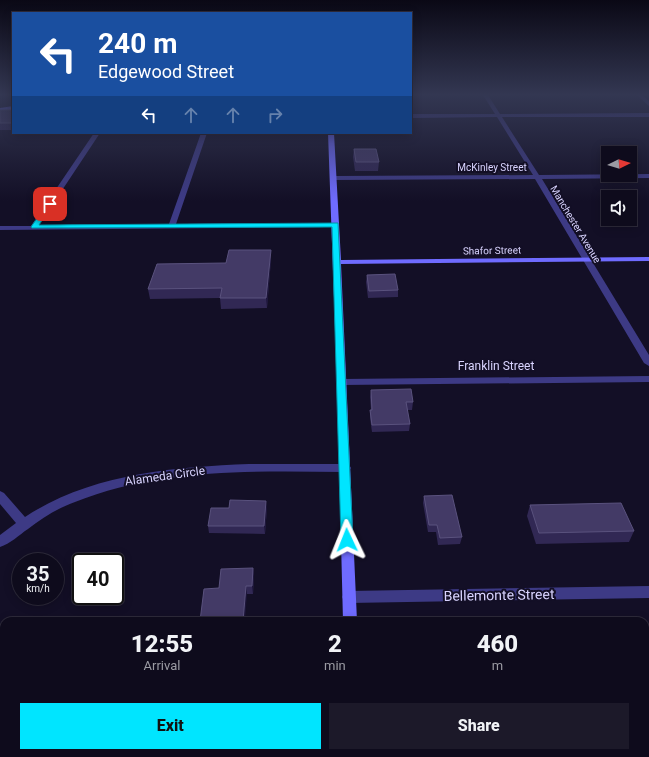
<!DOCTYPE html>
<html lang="en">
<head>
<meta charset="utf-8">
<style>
  :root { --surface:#0e0b1c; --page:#1c1929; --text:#f1f3f6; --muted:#9b9ba3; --line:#2e2b3b; --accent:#00e5ff }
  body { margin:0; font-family:Roboto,sans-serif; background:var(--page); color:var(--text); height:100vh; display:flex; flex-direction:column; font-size:15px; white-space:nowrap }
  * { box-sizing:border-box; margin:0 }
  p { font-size:13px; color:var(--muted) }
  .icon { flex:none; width:22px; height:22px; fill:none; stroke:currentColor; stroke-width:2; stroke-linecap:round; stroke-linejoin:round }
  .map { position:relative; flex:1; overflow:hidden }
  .side { position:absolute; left:0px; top:617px; width:649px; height:140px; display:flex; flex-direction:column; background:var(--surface); border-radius:12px 12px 0 0; box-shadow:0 2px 10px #0003,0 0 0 1px var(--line) }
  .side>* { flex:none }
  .banner { position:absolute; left:12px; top:12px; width:400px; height:122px; border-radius:0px; box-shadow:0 2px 10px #0003,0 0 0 1px var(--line); background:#1a4fa0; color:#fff; overflow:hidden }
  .needle { width:26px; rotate:85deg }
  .controls { position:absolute; left:601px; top:146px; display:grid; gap:8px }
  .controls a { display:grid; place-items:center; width:36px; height:36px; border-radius:0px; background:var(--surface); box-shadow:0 2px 10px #0003,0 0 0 1px var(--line); font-size:20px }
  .speed { position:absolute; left:12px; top:553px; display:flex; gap:8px; font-size:20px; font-weight:700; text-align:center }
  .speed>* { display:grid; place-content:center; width:52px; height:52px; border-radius:50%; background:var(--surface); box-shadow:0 2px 10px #0003,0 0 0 1px var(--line); line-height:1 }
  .speed small { font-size:10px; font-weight:400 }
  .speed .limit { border:2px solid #111; border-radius:6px; background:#fff; color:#111 }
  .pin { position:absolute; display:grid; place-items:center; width:34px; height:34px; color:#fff; margin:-17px; border-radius:8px; box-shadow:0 2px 6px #0006 }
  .me { position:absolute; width:44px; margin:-22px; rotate:358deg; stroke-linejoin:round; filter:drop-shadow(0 0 3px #0008) }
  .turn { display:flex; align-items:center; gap:14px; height:84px; padding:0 20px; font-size:18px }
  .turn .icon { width:52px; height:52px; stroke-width:2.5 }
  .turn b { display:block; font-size:28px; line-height:34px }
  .lanes { display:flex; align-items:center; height:38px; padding:0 20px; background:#0003; justify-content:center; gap:20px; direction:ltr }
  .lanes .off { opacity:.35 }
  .eta { display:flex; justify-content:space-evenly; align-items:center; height:68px; text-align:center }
  .eta b { font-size:24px; font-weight:800; line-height:28px }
  .cta { display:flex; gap:8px; margin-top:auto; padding:8px 20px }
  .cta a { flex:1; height:46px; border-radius:0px; background:var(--accent); color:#111; font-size:16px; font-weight:800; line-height:46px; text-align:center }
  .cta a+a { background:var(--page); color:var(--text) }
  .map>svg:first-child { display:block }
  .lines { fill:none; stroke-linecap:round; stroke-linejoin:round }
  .street { fill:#3d3a85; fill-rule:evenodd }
  .secondary { fill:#6f6bff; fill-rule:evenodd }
  .wall { fill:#312854 }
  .shaded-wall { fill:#1d163a }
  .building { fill:#433a66; stroke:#5a527e }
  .route { fill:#00e5ff; stroke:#0095a6 }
  .labels { text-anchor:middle; stroke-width:4; stroke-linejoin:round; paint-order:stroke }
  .far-street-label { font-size:10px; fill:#d9d4ff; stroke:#130f26 }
  .street-label { font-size:12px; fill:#d9d4ff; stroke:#130f26 }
  .near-street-label { font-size:14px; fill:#d9d4ff; stroke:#130f26 }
</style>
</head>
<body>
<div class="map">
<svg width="649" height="757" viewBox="0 0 649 757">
  <rect width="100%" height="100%" fill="#130f26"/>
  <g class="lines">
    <g class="street">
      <path d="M483,95H488L500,114L649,113V117H502L539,175L649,174V178L542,179L649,355V366L644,363L535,179L334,180L331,178L334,176L533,175L497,117L411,118V114H495Z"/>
      <path d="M637,95H642L649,101V106Z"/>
      <path d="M94,133H100L39,225L169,224L201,133H207L176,224L335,223L339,225L335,227L0,230V226H31Z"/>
      <path d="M649,376V382L342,385L337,382L342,379Z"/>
      <path d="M249,464H345L349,465L351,468L349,471L345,472C255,471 160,468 75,502C58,508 42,518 28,529C19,535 10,544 0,547V535L16,523L0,504V491L4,493L25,517C90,474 173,467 249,464Z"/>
      <path d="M649,586V598L349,603L344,601L342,597L344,593L349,591Z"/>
    </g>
    <g class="secondary">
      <path d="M13,106V110L0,112V108Z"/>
      <path d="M328,133H334L341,260L649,257V261L341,264L357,621H343L337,382Z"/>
      <rect x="346" y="753" width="16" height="4"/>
    </g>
  </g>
  <g class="wall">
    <rect x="0" y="110" width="13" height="20"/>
    <path d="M354,149L379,162L378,171H355L353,157Z"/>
    <path d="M271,260L267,308L221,309L220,298L150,299L148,289L226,263Z"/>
    <path d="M367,275L398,290V297L368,298L366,282Z"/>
    <path d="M371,390L413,402L412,410H407L410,424L409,431L372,432L370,418V410H371L370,397Z"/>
    <path d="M424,496L462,537L460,544L438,545L436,532H428L423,503Z"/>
    <path d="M530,505L634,531L629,542L536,544L527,516Z"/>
    <path d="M267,508L265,534L209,533L208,526Z"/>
    <path d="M253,568L254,576L253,594H247L219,588Z"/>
    <path d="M4,718V739L0,734V729Z"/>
  </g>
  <g class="shaded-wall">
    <path d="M271,250V260L267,308L266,298Z"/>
    <path d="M266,501L267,508L265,534L264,526Z"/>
    <path d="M253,568L254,576L253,594L252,586Z"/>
    <path d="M246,586L247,594L245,621H243Z"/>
    <path d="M36,753H43L42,757H35Z"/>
  </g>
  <g class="building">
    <rect x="0" y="110" width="13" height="13"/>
    <path d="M354,149H376L379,162H356Z"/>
    <path d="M229,250H271L266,298H220L222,288L148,289L157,264L226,263Z"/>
    <path d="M395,274L398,290L369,291L367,275Z"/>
    <path d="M411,389L413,402H406L410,424L372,425L370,410H372L371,390Z"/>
    <path d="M452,495L462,537L440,538L437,525H429L424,496Z"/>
    <path d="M230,500L266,501L264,526H208L211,508H229Z"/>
    <path d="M621,503L634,531L539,533L530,505Z"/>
    <path d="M253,568L252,586H246L243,621H200L204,589L219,588L221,569Z"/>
    <path d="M4,718V732H0V729Z"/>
    <path d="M9,753H36L35,757H8Z"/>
  </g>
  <linearGradient id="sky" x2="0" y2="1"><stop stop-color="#0a0815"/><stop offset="0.47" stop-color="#333752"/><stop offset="1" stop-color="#333752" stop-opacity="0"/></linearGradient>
  <rect width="649" height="201" fill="url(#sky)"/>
  <path class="route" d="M48,202L53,204L39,225L338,223L353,540L351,543L347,545L343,543L341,540L332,227L32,228L31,227Z"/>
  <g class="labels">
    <g class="far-street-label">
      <text x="492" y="171">McKinley Street</text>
      <text transform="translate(576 224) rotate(59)" y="4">Manchester Avenue</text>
      <text transform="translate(492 250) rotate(-1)" y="4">Shafor Street</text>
    </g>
    <g class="street-label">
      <text x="496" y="370">Franklin Street</text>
      <text transform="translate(165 476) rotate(-8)" y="4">Alameda Circle</text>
    </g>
    <g class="near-street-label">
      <text transform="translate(499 595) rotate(-1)" y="5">Bellemonte Street</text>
    </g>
  </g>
</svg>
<div class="controls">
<a><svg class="needle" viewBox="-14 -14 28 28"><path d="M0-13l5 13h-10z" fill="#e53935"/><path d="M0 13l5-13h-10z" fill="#9b9ba3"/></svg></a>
<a><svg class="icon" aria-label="sound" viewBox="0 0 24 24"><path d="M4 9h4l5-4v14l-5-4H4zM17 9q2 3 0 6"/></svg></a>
</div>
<div class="speed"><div>35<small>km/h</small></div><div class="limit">40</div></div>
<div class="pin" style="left:50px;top:204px;background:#d93025"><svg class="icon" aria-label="arrive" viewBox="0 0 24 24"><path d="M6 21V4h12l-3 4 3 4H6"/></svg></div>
<svg class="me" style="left:347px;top:540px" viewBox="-20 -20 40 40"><path d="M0-17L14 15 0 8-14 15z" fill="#00e5ff" stroke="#fff" stroke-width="4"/></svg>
<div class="banner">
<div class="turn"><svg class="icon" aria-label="left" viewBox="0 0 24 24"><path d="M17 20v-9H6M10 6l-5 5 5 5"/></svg><div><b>240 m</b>Edgewood Street</div></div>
<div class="lanes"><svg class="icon" aria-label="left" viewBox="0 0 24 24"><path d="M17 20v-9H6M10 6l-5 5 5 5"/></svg><svg class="icon off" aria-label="ahead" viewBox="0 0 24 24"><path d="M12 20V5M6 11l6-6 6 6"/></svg><svg class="icon off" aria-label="ahead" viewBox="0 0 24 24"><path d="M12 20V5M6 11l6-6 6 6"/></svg><svg class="icon off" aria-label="right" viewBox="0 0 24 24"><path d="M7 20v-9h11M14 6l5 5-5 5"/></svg></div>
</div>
<section class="side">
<div class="eta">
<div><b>12:55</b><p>Arrival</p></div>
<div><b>2</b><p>min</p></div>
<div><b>460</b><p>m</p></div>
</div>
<div class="cta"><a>Exit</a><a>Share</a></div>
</section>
</div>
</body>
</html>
